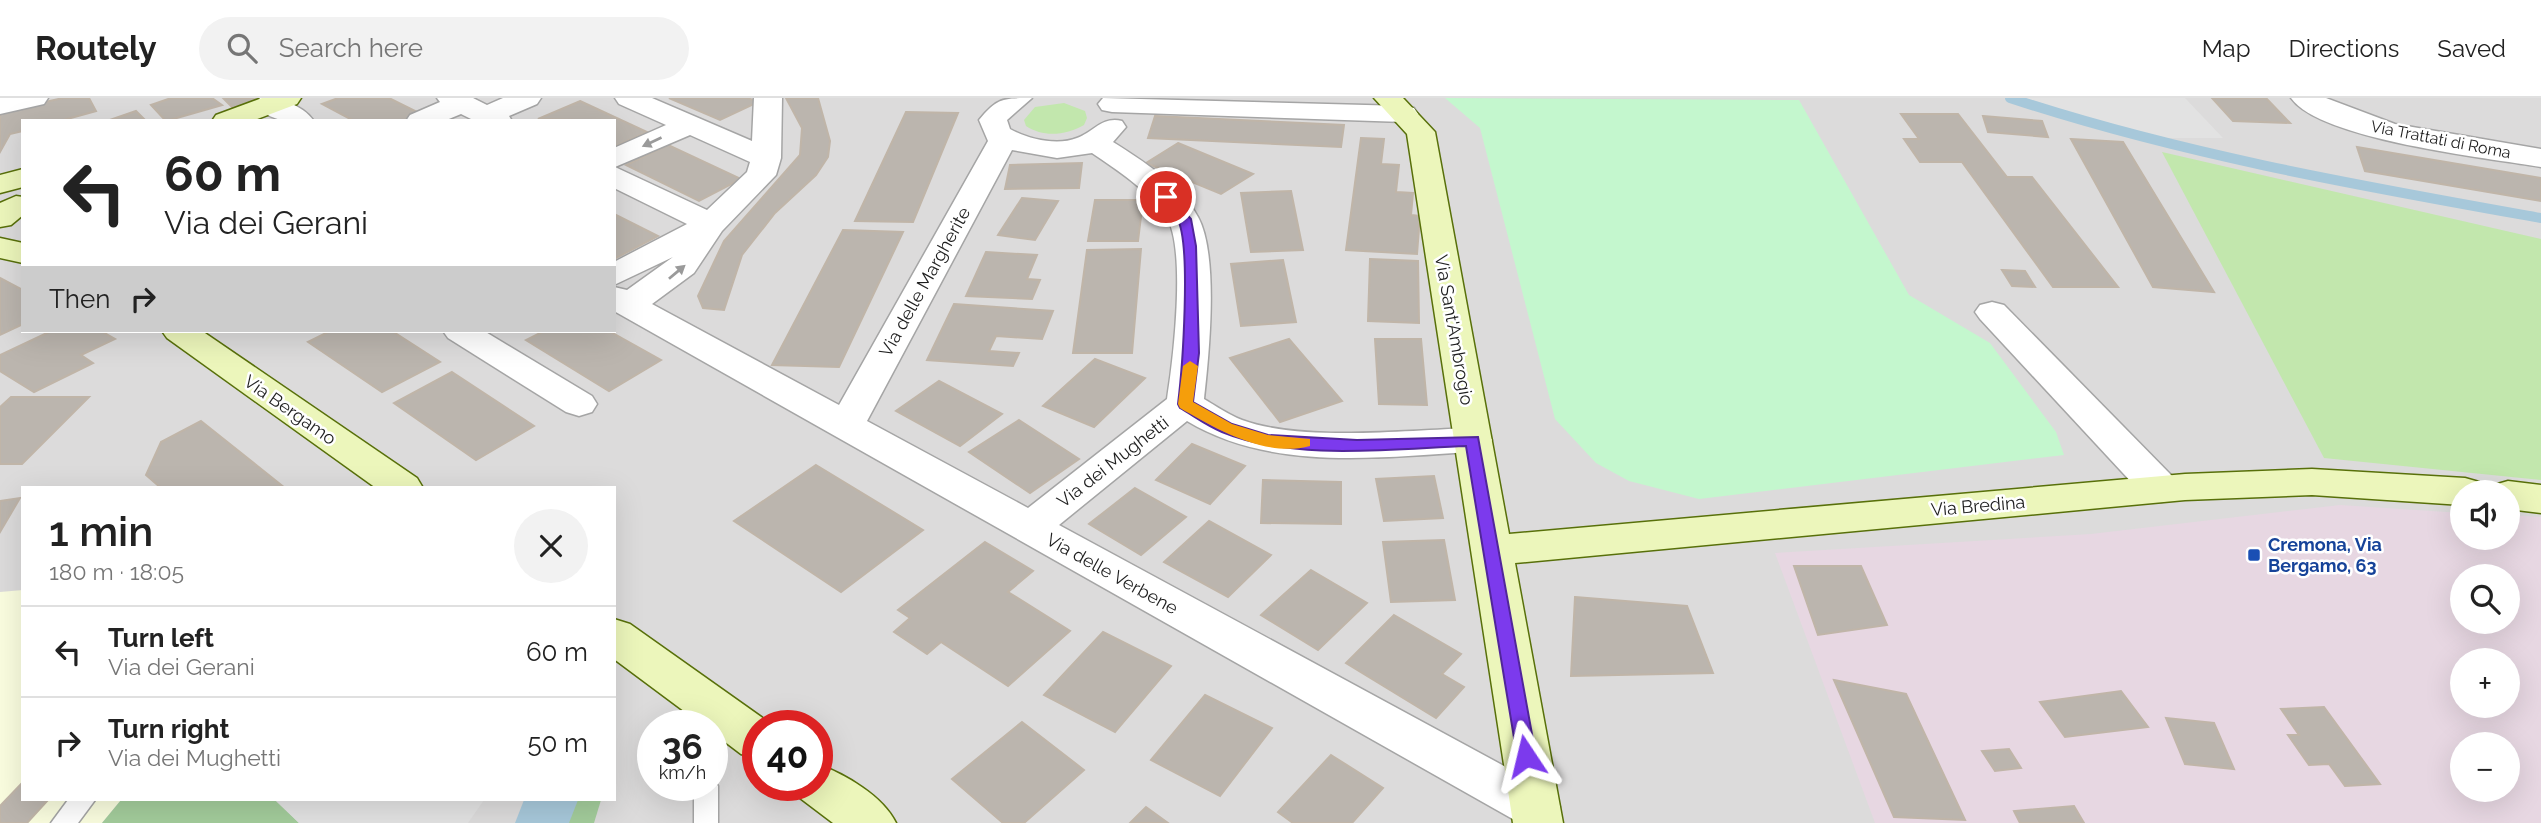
<!DOCTYPE html>
<html lang="en">
<head>
<meta charset="utf-8">
<style>
  :root { --surface:#fff; --page:#f2f2f2; --text:#222; --muted:#767676; --line:#e0e0e0 }
  body { margin:0; font-family:Raleway,sans-serif; background:var(--page); color:var(--text); height:100vh; display:flex; flex-direction:column; font-size:26px; white-space:nowrap }
  * { box-sizing:border-box; margin:0 }
  p { font-size:23px; color:var(--muted) }
  .icon { flex:none; width:38px; height:38px; fill:none; stroke:currentColor; stroke-width:2; stroke-linecap:round; stroke-linejoin:round }
  .map { position:relative; flex:1; overflow:hidden }
  .side { position:absolute; left:21px; top:388px; width:595px; height:315px; display:flex; flex-direction:column; background:var(--surface); border-radius:0px; box-shadow:0 7px 28px #0002 }
  .side>* { flex:none }
  .top-card { position:absolute; left:21px; top:21px; width:595px; height:214px; border-radius:0px; box-shadow:0 7px 28px #0002; background:#fff; color:var(--text); overflow:hidden }
  .tools { position:absolute; left:2450px; top:382px; display:grid; gap:14px }
  .tools a { display:grid; place-items:center; width:70px; height:70px; border-radius:50%; background:var(--surface); box-shadow:0 7px 28px #0002; font-size:35px }
  .speed { position:absolute; left:637px; top:612px; display:flex; gap:14px; font-size:35px; font-weight:700; text-align:center }
  .speed>* { display:grid; place-content:center; width:91px; height:91px; border-radius:50%; background:var(--surface); box-shadow:0 7px 28px #0002; line-height:1 }
  .speed small { font-size:18px; font-weight:400 }
  .speed .limit { border:10px solid #d22; background:#fff; color:#111 }
  .pin { position:absolute; display:grid; place-items:center; width:60px; height:60px; color:#fff; margin:-30px; border:4px solid #fff; border-radius:50%; box-shadow:0 2px 7px #0007 }
  .me { position:absolute; width:77px; margin:-38px; rotate:350deg; stroke-linejoin:round; filter:drop-shadow(0 0 5px #0008) }
  .turn { display:flex; align-items:center; gap:24px; height:147px; padding:0 28px; font-size:32px }
  .turn .icon { width:91px; height:91px; stroke-width:2.5 }
  .turn b { display:block; font-size:49px; line-height:60px }
  .then { display:flex; align-items:center; height:66px; padding:0 28px; background:#0003; gap:14px; font-size:26px }
  .round { display:grid; place-items:center; flex:none; width:74px; height:74px; border-radius:37px; background:var(--page) }
  .overview { display:flex; align-items:center; justify-content:space-between; height:119px; padding:0 28px }
  h1 { font-size:42px; font-weight:600; line-height:52px }
  ul { padding:0; list-style:none }
  li { display:flex; align-items:center; gap:21px; height:91px; padding:0 28px; border-top:2px solid var(--line) }
  li div { flex:1 }
  li b { display:block; font-size:26px }
  li em { font-style:normal }
  header { display:flex; align-items:center; gap:42px; box-sizing:border-box; height:98px; padding:0 35px; background:var(--surface); border-bottom:2px solid var(--line) }
  header strong { font-size:33px }
  nav { display:flex; gap:38px; margin-inline-start:auto; font-size:24px }
  .search { width:490px; height:63px; background:var(--page); display:flex; align-items:center; gap:18px; box-sizing:border-box; padding:0 24px; border-radius:38px; color:var(--muted); font-size:26px }
  .map>svg:first-child { display:block }
  .residential { fill:#dcdbdb; fill-rule:evenodd }
  .industrial { fill:#e7d7e2; fill-rule:evenodd }
  .education { fill:#fafddf }
  .grass { fill:#c2e7ad }
  .forest { fill:#a3cc9b }
  .park { fill:#c4f7ce }
  .parking { fill:#e2e2e2 }
  .lines { fill:none; stroke-linecap:round; stroke-linejoin:round }
  .stream { stroke:#a7c8da; stroke-width:10 }
  .canal { fill:#a7c8da; fill-rule:evenodd }
  .building { fill:#bbb5ae; stroke:#c0b5a8; stroke-width:2 }
  .lane-casing { stroke:#a5a5a5; stroke-width:3 }
  .street-casing { stroke:#a5a5a5; stroke-width:3 }
  .secondary-casing { stroke:#58700a; stroke-width:3 }
  .lane { fill:#fff; fill-rule:evenodd }
  .street { fill:#fff; fill-rule:evenodd }
  .secondary { fill:#ecf6bb; fill-rule:evenodd }
  .oneway { fill:#9a9a9a }
  .route { fill:#7c3aed; stroke:#51269a; stroke-width:2 }
  .slow { fill:#f59e0b }
  .transit-dot { fill:#1a4fb4; stroke:#fff; stroke-width:2.5 }
  .labels { text-anchor:middle; stroke-width:5; stroke-linejoin:round; paint-order:stroke }
  .far-street-label { font-size:16px; fill:#1e1e1e; stroke:#fff }
  .street-label { font-size:18px; fill:#1e1e1e; stroke:#fff }
  .transit-label { font-size:18px; font-weight:bold; fill:#164399; stroke:#fff; text-anchor:start }
</style>
</head>
<body>
<header>
<strong>Routely</strong>
<div class="search"><svg class="icon" aria-label="search" viewBox="0 0 24 24"><circle cx="10" cy="10" r="6"/><path d="M15 15l6 6"/></svg>Search here</div>
<nav><a>Map</a><a>Directions</a><a>Saved</a></nav>
</header>
<div class="map">
<svg width="2541" height="725" viewBox="0 0 2541 725">
  <rect width="100%" height="100%" fill="#efede5"/>
  <path class="residential" d="M0,0H2541V725H0ZM23,23H614V233H23ZM23,390H614V702H23ZM2462,394H2508V439H2462ZM2462,478H2508V523H2462ZM2462,562H2508V607H2462ZM653,628H712V688H653ZM758,628H817V688H758ZM2462,646H2508V691H2462Z"/>
  <path class="industrial" d="M2340,407L2462,415V439H2508V417L2541,419V725H1875L1775,455L2091,436ZM2462,478H2508V523H2462ZM2462,562H2508V607H2462ZM2462,646H2508V691H2462Z"/>
  <path class="education" d="M23,492V702H121L102,725H0V494Z"/>
  <g class="grass">
    <path d="M1064,5L1085,13L1087,20L1084,27C1066,37 1044,40 1026,28L1024,22L1035,9Z"/>
    <path d="M2162,54L2541,141V382L2324,360Z"/>
  </g>
  <g class="forest">
    <path d="M121,702H275L299,725H102Z"/>
    <path d="M556,702H601L594,725H538Z"/>
  </g>
  <path class="park" d="M1445,0L1799,2L1909,197L1990,245L2056,334L2064,357L1699,401L1629,383L1596,365L1555,321L1480,30Z"/>
  <g class="parking">
    <path d="M2020,0H2185L2223,40H2150L2081,22Z"/>
    <path d="M275,702H484L468,725H299Z"/>
  </g>
  <g class="lines">
    <path class="stream" d="M2010,0C2183,57 2362,88 2541,120"/>
    <path class="canal" d="M524,702H578L569,725H515Z"/>
  </g>
  <g class="building">
    <path d="M63,0H89L96,13L60,23H23V33L10,36L0,54V14Z"/>
    <path d="M171,0H212L222,7L166,23L151,7Z"/>
    <path d="M223,0H261L233,10Z"/>
    <path d="M338,0H389L423,17L408,23H354L322,6Z"/>
    <path d="M669,0H748L758,4L720,22Z"/>
    <path d="M786,0H818L830,43L828,59L816,77L775,115L742,157L724,212L703,210L698,198L724,143L800,57L802,30Z"/>
    <path d="M2212,0H2266L2290,25L2233,23Z"/>
    <path d="M580,3L647,34L614,49V23L538,21Z"/>
    <path d="M136,13L146,23H107Z"/>
    <path d="M906,14L958,15L913,124L855,123Z"/>
    <path d="M1901,16H1958L2007,79H2032L2118,189H2053L1962,64H1920L1904,41H1919Z"/>
    <path d="M1155,18L1344,27L1341,49L1148,40Z"/>
    <path d="M1983,18L2042,23L2048,39L1988,34Z"/>
    <path d="M1361,40L1384,41L1381,66L1399,67L1396,94L1413,95L1411,117L1420,118L1417,156L1346,152Z"/>
    <path d="M2071,41L2123,44L2214,194L2153,189Z"/>
    <path d="M1178,45L1253,76L1221,96L1146,65Z"/>
    <path d="M668,47L741,81L699,103L626,67Z"/>
    <path d="M2357,49L2541,80V103L2365,73Z"/>
    <path d="M1082,65L1079,90L1005,91L1010,67Z"/>
    <path d="M1291,93L1303,152L1251,154L1241,95Z"/>
    <path d="M1022,100L1058,103L1035,142L998,137Z"/>
    <path d="M1095,102H1143L1138,143H1088Z"/>
    <path d="M614,116L658,138L614,161Z"/>
    <path d="M843,132L903,134L839,269L772,267Z"/>
    <path d="M1141,151L1132,255H1073L1087,152Z"/>
    <path d="M986,154L1037,157L1027,181L1040,182L1032,201L966,198Z"/>
    <path d="M1370,161L1418,163L1419,225L1368,223Z"/>
    <path d="M1283,162L1296,224L1241,228L1231,166Z"/>
    <path d="M2002,172L2025,173L2035,189L2012,188Z"/>
    <path d="M0,180L23,192V226L0,237Z"/>
    <path d="M954,206L1053,213L1042,241L996,238L989,253L1019,255L1013,268L927,262Z"/>
    <path d="M51,233H101L115,241L81,257L93,265L34,294L0,273V257Z"/>
    <path d="M330,233H392L440,264L382,294L308,244Z"/>
    <path d="M544,233H609L661,262L609,293L526,242Z"/>
    <path d="M1289,241L1342,303L1280,324L1230,260Z"/>
    <path d="M1375,241H1421L1427,307L1379,306Z"/>
    <path d="M1095,261L1145,280L1094,329L1043,308Z"/>
    <path d="M452,274L534,328L476,362L394,305Z"/>
    <path d="M939,283L1002,316L960,348L896,313Z"/>
    <path d="M11,299H89L22,366H0V309Z"/>
    <path d="M1019,322L1079,361L1030,395L969,354Z"/>
    <path d="M201,323L285,390H161L146,377L161,344Z"/>
    <path d="M1192,346L1245,368L1210,406L1156,382Z"/>
    <path d="M816,367L923,432L841,494L734,423Z"/>
    <path d="M1434,378L1443,420L1384,423L1376,381Z"/>
    <path d="M1263,382L1341,384V426L1261,425Z"/>
    <path d="M1135,390L1186,419L1141,457L1089,426Z"/>
    <path d="M20,400L0,434V403Z"/>
    <path d="M1209,423L1271,457L1228,499L1164,464Z"/>
    <path d="M1444,442L1455,502L1391,504L1383,444Z"/>
    <path d="M985,444L1033,473L1008,494L1070,533L1008,588L941,544L927,556L894,534L910,520L898,512Z"/>
    <path d="M1794,468H1861L1887,527L1818,537Z"/>
    <path d="M1311,472L1367,505L1318,552L1261,517Z"/>
    <path d="M1575,499L1687,508L1713,575L1571,578Z"/>
    <path d="M1394,517L1461,556L1442,576L1464,589L1436,620L1346,565Z"/>
    <path d="M1103,534L1171,568L1115,634L1044,597Z"/>
    <path d="M1834,582L1906,596L1965,722L1894,719Z"/>
    <path d="M2121,593L2148,629L2065,639L2040,604Z"/>
    <path d="M1205,597L1272,630L1220,698L1151,662Z"/>
    <path d="M2324,609L2380,686L2345,688L2329,666L2309,667L2288,637H2299L2281,611Z"/>
    <path d="M2166,620L2214,625L2234,671L2185,666Z"/>
    <path d="M1022,624L1084,672L1024,725H1003L952,681Z"/>
    <path d="M2009,651L2021,670L1995,673L1982,653Z"/>
    <path d="M1331,657L1383,690L1352,725H1293L1278,714Z"/>
    <path d="M23,684V702H48L27,725H0V708Z"/>
    <path d="M2074,708L2084,725H2020L2014,713Z"/>
    <path d="M1146,709L1168,725H1130Z"/>
  </g>
  <g class="lines">
    <g class="lane-casing">
      <g id="lane">
        <path d="M712,680L718,688V725H694V688H712Z"/>
        <path d="M68,702H95L78,725H51Z"/>
      </g>
    </g>
    <g class="street-casing">
      <g id="street">
        <path d="M0,0H48L44,6L0,16Z"/>
        <path d="M260,0C279,0 302,6 314,23C293,23 270,26 256,6Z"/>
        <path d="M437,0H473L487,7L503,0H541L537,6L509,18L512,23H475L461,16L444,23H406L410,17L440,4Z"/>
        <path d="M615,0H652L752,43L754,0H782L781,60L776,77L722,133L694,175L652,206L839,307L988,43L979,22C997,0 1002,0 1032,0L1007,22L1010,31C1028,41 1057,48 1077,40C1094,34 1102,18 1122,23L1126,29L1113,44C1143,63 1181,87 1198,119C1219,157 1209,257 1204,301C1216,308 1229,317 1242,322C1302,344 1408,332 1473,330L1486,333L1492,342L1486,351L1473,354C1378,359 1272,374 1187,323L1059,427L1552,694L1560,709L1552,724H1518L614,213V189L627,192L673,159L614,187V164L687,126L614,90V50L666,27L619,6ZM690,37L750,64L747,74L707,112L615,69ZM1012,52L1057,60L1092,55C1117,72 1149,93 1166,118C1187,150 1173,263 1167,301L1028,410L867,323Z"/>
        <path d="M1103,0L1404,8L1414,10L1418,16L1414,22L1404,24L1112,14L1102,12L1098,6Z"/>
        <path d="M2291,0H2326L2395,26L2541,51V69C2489,60 2320,42 2291,0Z"/>
        <path d="M1992,204L2004,207L2175,381L2181,391L2175,401L2161,404L2147,401L1980,221L1975,214L1980,207Z"/>
        <path d="M443,233H484L592,298L597,306L592,314L579,318L566,314L448,240Z"/>
      </g>
    </g>
    <g class="secondary-casing">
      <g id="secondary">
        <path d="M262,0H301L297,6L252,23H212L216,17Z"/>
        <path d="M1374,0H1403L1435,34L1509,436L2185,376L2312,371L2465,380L2479,384L2485,394H2462V407L2312,397L2185,402L1515,465L1563,725H1513L1407,36Z"/>
        <path d="M23,71V89L0,95V77Z"/>
        <path d="M16,98L23,99V117L11,127L0,129V105Z"/>
        <path d="M0,140L23,145V165L0,160Z"/>
        <path d="M162,233H202L417,380L423,390H376L167,240Z"/>
        <path d="M2508,383L2541,387V415L2508,411V394H2490L2494,387Z"/>
        <path d="M614,521L630,526L774,628H758V661L741,656L712,634V628H704L614,561Z"/>
        <path d="M817,666C845,676 883,698 896,725H833L800,700L794,688H817Z"/>
      </g>
    </g>
    <use href="#lane" class="lane"/>
    <use href="#street" class="street"/>
    <use href="#secondary" class="secondary"/>
  </g>
  <defs><path id="oneway-solid" d="M-6-.8H1V-3.2L6.5 0L1 3.2V.8H-6Z" transform="scale(1.75)"/></defs>
  <g class="oneway">
    <use href="#oneway-solid" transform="translate(652 44) rotate(155)"/>
    <use href="#oneway-solid" transform="translate(677 174) rotate(-40)"/>
  </g>
  <path class="route" d="M1161,97H1170L1191,121L1196,148L1199,255L1193,304L1232,326L1268,337L1357,342L1478,339L1536,658L1533,663H1519L1517,658L1466,348C1390,351 1293,363 1222,334C1207,328 1194,318 1180,310L1178,306C1182,274 1192,145 1177,120C1173,113 1165,106 1159,99Z"/>
  <path class="slow" d="M1190,263L1198,268L1193,304L1232,326L1268,337L1310,341V348C1266,360 1216,331 1180,310L1178,306L1183,268Z"/>
  <rect class="transit-dot" x="2247" y="450" width="14" height="14" rx="3.5"/>
  <g class="labels">
    <g class="far-street-label">
      <text transform="translate(2441 41) rotate(11)" y="6">Via Trattati di Roma</text>
    </g>
    <g class="street-label">
      <text transform="translate(925 184) rotate(-61)" y="6">Via delle Margherite</text>
      <text transform="translate(1454 232) rotate(80)" y="6">Via Sant'Ambrogio</text>
      <text transform="translate(290 312) rotate(35)" y="6">Via Bergamo</text>
      <text transform="translate(1113 364) rotate(-38)" y="6">Via dei Mughetti</text>
      <text transform="translate(1978 408) rotate(-5)" y="6">Via Bredina</text>
      <text transform="translate(1112 476) rotate(29)" y="6">Via delle Verbene</text>
    </g>
    <g class="transit-label">
      <text x="2268" y="453">Cremona, Via<tspan x="2268" dy="21">Bergamo, 63</tspan></text>
    </g>
  </g>
</svg>
<div class="tools">
<a><svg class="icon" aria-label="sound" viewBox="0 0 24 24"><path d="M4 9h4l5-4v14l-5-4H4zM17 9q2 3 0 6"/></svg></a>
<a><svg class="icon" aria-label="search" viewBox="0 0 24 24"><circle cx="10" cy="10" r="6"/><path d="M15 15l6 6"/></svg></a>
<a>+</a>
<a>−</a>
</div>
<div class="speed"><div>36<small>km/h</small></div><div class="limit">40</div></div>
<div class="pin" style="left:1166px;top:99px;background:#d93025"><svg class="icon" aria-label="arrive" viewBox="0 0 24 24"><path d="M6 21V4h12l-3 4 3 4H6"/></svg></div>
<svg class="me" style="left:1526px;top:658px" viewBox="-20 -20 40 40"><path d="M0-17L14 15 0 8-14 15z" fill="#7c3aed" stroke="#fff" stroke-width="4"/></svg>
<div class="top-card">
<div class="turn"><svg class="icon" aria-label="left" viewBox="0 0 24 24"><path d="M17 20v-9H6M10 6l-5 5 5 5"/></svg><div><b>60 m</b>Via dei Gerani</div></div>
<div class="then">Then<svg class="icon" aria-label="right" viewBox="0 0 24 24"><path d="M7 20v-9h11M14 6l5 5-5 5"/></svg></div>
</div>
<section class="side">
<div class="overview"><div><h1>1 min</h1><p>180 m · 18:05</p></div><a class="round"><svg class="icon" aria-label="close" viewBox="0 0 24 24"><path d="M6 6l12 12M18 6L6 18"/></svg></a></div>
<ul>
<li><svg class="icon" aria-label="left" viewBox="0 0 24 24"><path d="M17 20v-9H6M10 6l-5 5 5 5"/></svg><div><b>Turn left</b><p>Via dei Gerani</p></div><em>60 m</em></li>
<li><svg class="icon" aria-label="right" viewBox="0 0 24 24"><path d="M7 20v-9h11M14 6l5 5-5 5"/></svg><div><b>Turn right</b><p>Via dei Mughetti</p></div><em>50 m</em></li>
</ul>
</section>
</div>
</body>
</html>
